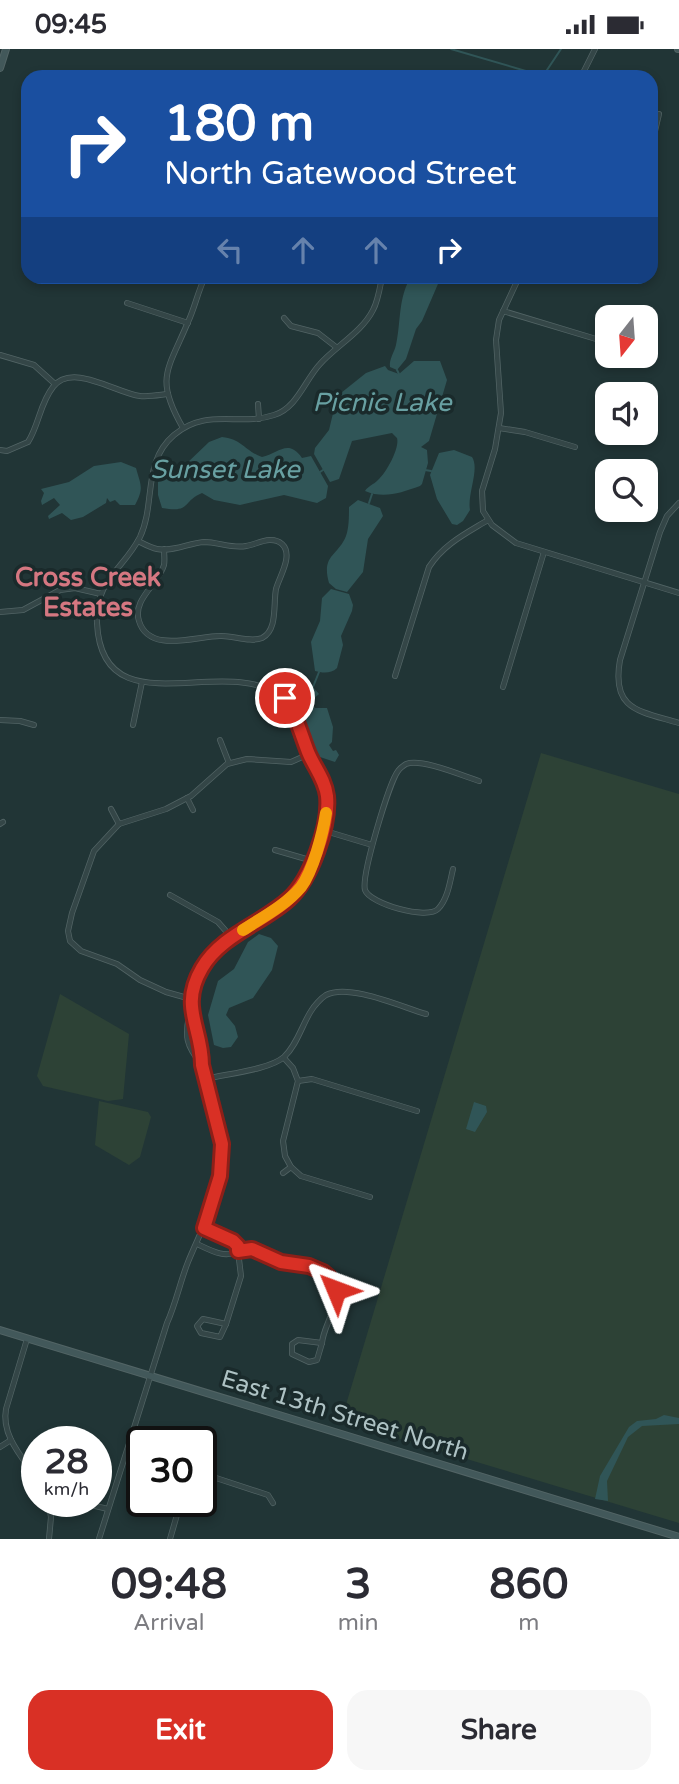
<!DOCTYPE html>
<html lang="en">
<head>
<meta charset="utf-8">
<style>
  :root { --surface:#fff; --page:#f7f7f7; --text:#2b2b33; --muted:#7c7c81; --accent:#d93025 }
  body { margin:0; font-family:"Varela Round",sans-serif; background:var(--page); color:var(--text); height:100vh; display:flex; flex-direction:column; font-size:26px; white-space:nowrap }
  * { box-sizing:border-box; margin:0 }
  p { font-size:23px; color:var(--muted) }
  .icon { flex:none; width:38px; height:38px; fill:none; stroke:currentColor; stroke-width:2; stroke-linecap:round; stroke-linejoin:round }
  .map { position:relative; height:1490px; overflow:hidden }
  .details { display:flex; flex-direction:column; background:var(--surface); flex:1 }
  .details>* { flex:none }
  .guide { position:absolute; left:21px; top:21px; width:637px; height:214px; border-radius:21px; box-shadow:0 4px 10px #0003; background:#1a4fa0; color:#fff; overflow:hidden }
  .needle { width:46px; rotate:197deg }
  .tools { position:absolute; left:595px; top:256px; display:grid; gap:14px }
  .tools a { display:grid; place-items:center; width:63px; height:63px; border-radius:14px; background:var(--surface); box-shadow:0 4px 10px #0003; font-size:35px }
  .speed { position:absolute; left:21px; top:1377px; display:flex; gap:14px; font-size:35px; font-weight:700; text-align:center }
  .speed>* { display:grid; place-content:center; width:91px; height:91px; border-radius:50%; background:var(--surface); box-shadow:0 4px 10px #0003; line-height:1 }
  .speed small { font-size:18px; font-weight:400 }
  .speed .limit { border:4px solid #111; border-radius:10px; background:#fff; color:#111 }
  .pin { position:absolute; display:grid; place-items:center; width:60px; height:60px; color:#fff; margin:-30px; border:4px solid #fff; border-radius:50%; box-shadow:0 2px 7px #0007 }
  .me { position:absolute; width:77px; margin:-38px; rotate:314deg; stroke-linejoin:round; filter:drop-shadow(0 0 5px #0008) }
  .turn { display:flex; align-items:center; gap:24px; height:147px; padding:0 28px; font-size:32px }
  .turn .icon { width:91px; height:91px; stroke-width:2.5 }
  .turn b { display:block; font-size:49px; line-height:60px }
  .lanes { display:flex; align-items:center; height:66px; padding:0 28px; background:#0003; justify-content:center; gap:35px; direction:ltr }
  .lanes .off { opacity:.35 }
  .eta { display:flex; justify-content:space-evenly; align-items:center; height:119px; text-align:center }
  .eta b { font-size:42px; font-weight:700; line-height:49px }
  .action { display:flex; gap:14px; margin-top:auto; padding:14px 28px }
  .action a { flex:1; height:80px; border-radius:21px; background:var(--accent); color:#fff; font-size:28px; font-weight:700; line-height:80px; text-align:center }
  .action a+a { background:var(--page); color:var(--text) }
  .status { display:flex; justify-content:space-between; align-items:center; height:49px; padding:0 35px; background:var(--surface); direction:ltr }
  .status svg { height:19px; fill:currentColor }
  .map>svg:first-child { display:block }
  .green { fill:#2d4236 }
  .water { fill:#305557 }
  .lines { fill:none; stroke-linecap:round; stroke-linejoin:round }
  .stream { stroke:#305557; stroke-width:2 }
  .minor-casing { stroke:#526465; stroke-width:6 }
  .secondary-casing { stroke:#526465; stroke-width:8 }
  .minor { stroke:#344647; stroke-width:4.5 }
  .secondary { stroke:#42585a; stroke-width:6 }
  .route-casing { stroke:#8d1f18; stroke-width:18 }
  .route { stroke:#d93025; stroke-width:12 }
  .slow { stroke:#f59e0b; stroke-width:12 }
  .labels { text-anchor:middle; stroke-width:7; stroke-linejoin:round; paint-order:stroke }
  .street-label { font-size:24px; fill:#aec2c4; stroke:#1a2a2b }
  .water-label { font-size:26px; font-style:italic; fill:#68a0a2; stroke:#1a2a2b }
  .neighbourhood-label { font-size:26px; font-weight:bold; fill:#d57781; stroke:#1a2a2b }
</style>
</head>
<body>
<div class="status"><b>09:45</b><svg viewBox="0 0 49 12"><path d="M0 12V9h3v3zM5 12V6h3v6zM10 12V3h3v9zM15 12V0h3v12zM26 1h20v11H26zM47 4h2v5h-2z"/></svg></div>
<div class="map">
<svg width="679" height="1490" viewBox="0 0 679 1490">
  <rect width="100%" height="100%" fill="#213536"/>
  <g class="green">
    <path d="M541,704L679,745V1474L347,1374L342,1369Z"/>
    <path d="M60,945L129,985L123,1050L108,1052L43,1037L37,1027Z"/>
    <path d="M99,1052L148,1063L151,1068L140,1108L129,1116L95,1096Z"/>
  </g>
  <g class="water">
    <path d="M411,228H441L422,272L416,280L406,310L397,321L390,318C389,310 394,304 396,296C401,274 398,248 411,228Z"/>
    <path d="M414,312H440L447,331L429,392L421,398L427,401L428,414L422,435L420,437C400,444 384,450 365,442C368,437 373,436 378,431C386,424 400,399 397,389L392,384L352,392L339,430L330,433L314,405L315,399L329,381L335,356L341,344L366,324L385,317L388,321L399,325Z"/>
    <path d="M222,388C242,390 245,402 262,408C278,405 288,389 302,409L311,407L328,437L326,449L317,454L284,446L240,456L214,451L202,444C181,453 192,464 162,459L158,446V433L165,425L185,416L209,393Z"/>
    <path d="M454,401L472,408C480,420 467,445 470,461L463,472L457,476L452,475L437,450L430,426L439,404Z"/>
    <path d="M121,413L136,419C141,437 144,439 135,456H120L115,451L110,453L107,449L106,454L83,468L71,471L62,464L49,470L48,467L60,456L54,449L42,456L41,452L44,444L41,440L69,433L94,417Z"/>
    <path d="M358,451L380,459L383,467L368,490L363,523L347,543L336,540L329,534C321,506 338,507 346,487C349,479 349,467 349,458Z"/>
    <path d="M331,540L349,545L353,556L352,562L341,587L343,596L337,619C331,625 322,624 315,622L311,593L320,572L322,549Z"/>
    <path d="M295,634L303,639L313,638L319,645L311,652L315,659H327L333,678L332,693L329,696L333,702L336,701L339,706L335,713L320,708L310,690L299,650L291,637Z"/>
    <path d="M259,885L271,889L278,897L272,921L253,949L229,959L226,966L235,977L238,988L231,998L223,999L214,996L208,966L218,932L234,920L248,893Z"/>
    <path d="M474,1053L486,1057L487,1063L475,1083L466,1080Z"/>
    <path d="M664,1366L679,1369V1375L642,1377L628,1388L607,1432L608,1452L595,1450L600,1427L629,1378L637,1372L656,1370Z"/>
  </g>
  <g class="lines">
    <g class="stream">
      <path d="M451,0L543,27"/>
      <path d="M543,27L561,0"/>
      <path d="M397,321L399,325"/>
      <path d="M425,421L431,422"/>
      <path d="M320,423L323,421"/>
      <path d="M369,454L372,445"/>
      <path d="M313,638L319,623"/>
    </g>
    <g class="minor-casing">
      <g id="minor">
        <path d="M581,28L595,0"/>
        <path d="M651,99L659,65"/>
        <path d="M519,228L499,271L496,291L501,364L495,400L482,442L483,462L492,476L516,494L679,544"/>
        <path d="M127,254L188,274"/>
        <path d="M503,262L606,293"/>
        <path d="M284,269L291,277L318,284L336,298"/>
        <path d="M0,306L34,316L55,335"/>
        <path d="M258,355L259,370"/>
        <path d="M183,379C154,329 168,321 188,273C195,258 198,242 205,228"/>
        <path d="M499,379L525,383L575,398"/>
        <path d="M0,401L7,402L28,393C39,376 40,354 53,338C72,313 116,344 140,347C149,348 159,346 168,345"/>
        <path d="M679,454L667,467L660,483L620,611C611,661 639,662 679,674"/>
        <path d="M138,492C144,495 151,499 157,500C173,503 189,494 204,493C218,493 233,500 246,497C258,495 271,486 282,495C294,506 279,528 276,540C273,555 278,581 262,589C250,594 232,586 220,587C196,587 149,605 139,572C132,550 159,535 164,516C165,511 164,505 164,500"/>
        <path d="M0,563L23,561L60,541L75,539L101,545"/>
        <path d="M395,627L429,518C444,495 465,485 488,471"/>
        <path d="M503,638L544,503"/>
        <path d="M0,671L20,672L34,676"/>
        <path d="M133,676L142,633"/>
        <path d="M220,691L229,714"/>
        <path d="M187,749L193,761"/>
        <path d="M111,760L119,775"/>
        <path d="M0,775L3,773"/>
        <path d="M322,781L372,796"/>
        <path d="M275,801L313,812"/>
        <path d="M453,820C450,832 448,850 438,860C427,871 370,855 365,841C361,827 389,734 398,722C400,719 403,717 406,715C422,709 463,727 479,732"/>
        <path d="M170,846L218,873L232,889"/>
        <path d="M191,950L166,943L140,931L117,915L81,902L70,892L68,882L72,864L94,802L119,775L166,760L191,747L227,715L247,710L291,713L309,705"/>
        <path d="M284,1009L293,1019L298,1032L283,1092L285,1107L291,1118L301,1127L370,1148"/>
        <path d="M202,1016C186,997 184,987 190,963C194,948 194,933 202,919C224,881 274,870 301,838C313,823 319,797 323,778C332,741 320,733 308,701C301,685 297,660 283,649C227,602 102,682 97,574C95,531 123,521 140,488C156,454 142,413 174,386C207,358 239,378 274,366C297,359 305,331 320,315C336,297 362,283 373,261C378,252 380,238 382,228"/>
        <path d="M206,1030C225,1025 269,1021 284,1008C297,996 302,976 311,962C314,957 321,949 326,946C349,934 402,958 426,965"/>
        <path d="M298,1032L312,1030L417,1062"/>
        <path d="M283,1124L291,1118"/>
        <path d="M197,1195C210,1201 225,1210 238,1202V1197L233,1192L204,1179"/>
        <path d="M203,1270L226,1275L220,1288L201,1284L197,1277Z"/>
        <path d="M226,1275L241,1227L238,1202C261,1198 266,1210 285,1214C315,1221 346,1219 332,1263C329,1273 323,1283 322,1294"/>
        <path d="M27,1290L6,1360C1,1387 23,1409 37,1430"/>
        <path d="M298,1291L322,1294L317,1311L309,1313L292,1305V1295Z"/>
        <path d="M0,1398L11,1391"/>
        <path d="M201,1428H213L268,1446L273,1454"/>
        <path d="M48,1452L51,1468L49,1490"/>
        <path d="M74,1452L108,1460"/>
        <path d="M49,1456L71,1452"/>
        <path d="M99,1490L167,1274C176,1254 180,1233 188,1213C204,1174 225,1139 222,1095C220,1068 208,1042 202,1016L203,1004L191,962"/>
        <path d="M170,1490L181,1452"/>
      </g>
    </g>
    <g class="secondary-casing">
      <g id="secondary">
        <path d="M678,0H679"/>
        <path d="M0,19L6,0"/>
        <path d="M0,1281L679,1488"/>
      </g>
    </g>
    <use href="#minor" class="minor"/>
    <use href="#secondary" class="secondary"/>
  </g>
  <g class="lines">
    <g class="route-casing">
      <path id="route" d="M285,649C296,665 301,685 308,703C314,718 325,730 327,747C330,776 311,830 289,850C263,874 221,886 202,919C179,958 202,978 202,1016L222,1095L220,1127L204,1179L233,1192L238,1197V1202L252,1200L281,1213L309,1217L323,1223L329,1228L336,1241"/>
    </g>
    <use href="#route" class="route"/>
    <path class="slow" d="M243,881C263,868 286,856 301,838C313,822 323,784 326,764"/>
  </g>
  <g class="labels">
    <g class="street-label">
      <text transform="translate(345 1366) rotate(17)" y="8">East 13th Street North</text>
    </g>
    <g class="water-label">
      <text x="382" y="362">Picnic Lake</text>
      <text x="225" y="429">Sunset Lake</text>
    </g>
    <g class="neighbourhood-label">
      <text x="88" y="537">Cross Creek<tspan x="88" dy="30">Estates</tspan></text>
    </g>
  </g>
</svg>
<div class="tools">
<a><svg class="needle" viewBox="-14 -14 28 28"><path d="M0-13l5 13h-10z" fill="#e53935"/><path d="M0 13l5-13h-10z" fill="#7c7c81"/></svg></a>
<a><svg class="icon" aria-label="sound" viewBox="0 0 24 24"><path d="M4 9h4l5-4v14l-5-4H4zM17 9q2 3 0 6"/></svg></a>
<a><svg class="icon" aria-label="search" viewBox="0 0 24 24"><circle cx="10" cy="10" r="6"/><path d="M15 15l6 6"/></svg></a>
</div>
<div class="speed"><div>28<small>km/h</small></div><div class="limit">30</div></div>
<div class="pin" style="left:285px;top:649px;background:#d93025"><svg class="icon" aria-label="arrive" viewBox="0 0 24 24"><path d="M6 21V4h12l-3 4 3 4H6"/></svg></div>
<svg class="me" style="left:336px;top:1241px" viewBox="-20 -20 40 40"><path d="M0-17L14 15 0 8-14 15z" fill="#d93025" stroke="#fff" stroke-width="4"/></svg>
<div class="guide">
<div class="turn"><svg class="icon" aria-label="right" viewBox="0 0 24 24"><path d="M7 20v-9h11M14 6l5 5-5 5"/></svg><div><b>180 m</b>North Gatewood Street</div></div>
<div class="lanes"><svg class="icon off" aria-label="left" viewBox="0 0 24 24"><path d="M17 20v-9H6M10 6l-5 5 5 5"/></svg><svg class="icon off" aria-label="ahead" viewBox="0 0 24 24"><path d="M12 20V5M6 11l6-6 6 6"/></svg><svg class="icon off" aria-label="ahead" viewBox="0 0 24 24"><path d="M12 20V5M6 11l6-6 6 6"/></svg><svg class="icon" aria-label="right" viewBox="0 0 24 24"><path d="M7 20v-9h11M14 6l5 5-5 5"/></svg></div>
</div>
</div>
<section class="details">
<div class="eta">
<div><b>09:48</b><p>Arrival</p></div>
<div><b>3</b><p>min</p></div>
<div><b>860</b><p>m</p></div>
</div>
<div class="action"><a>Exit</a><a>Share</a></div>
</section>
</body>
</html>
